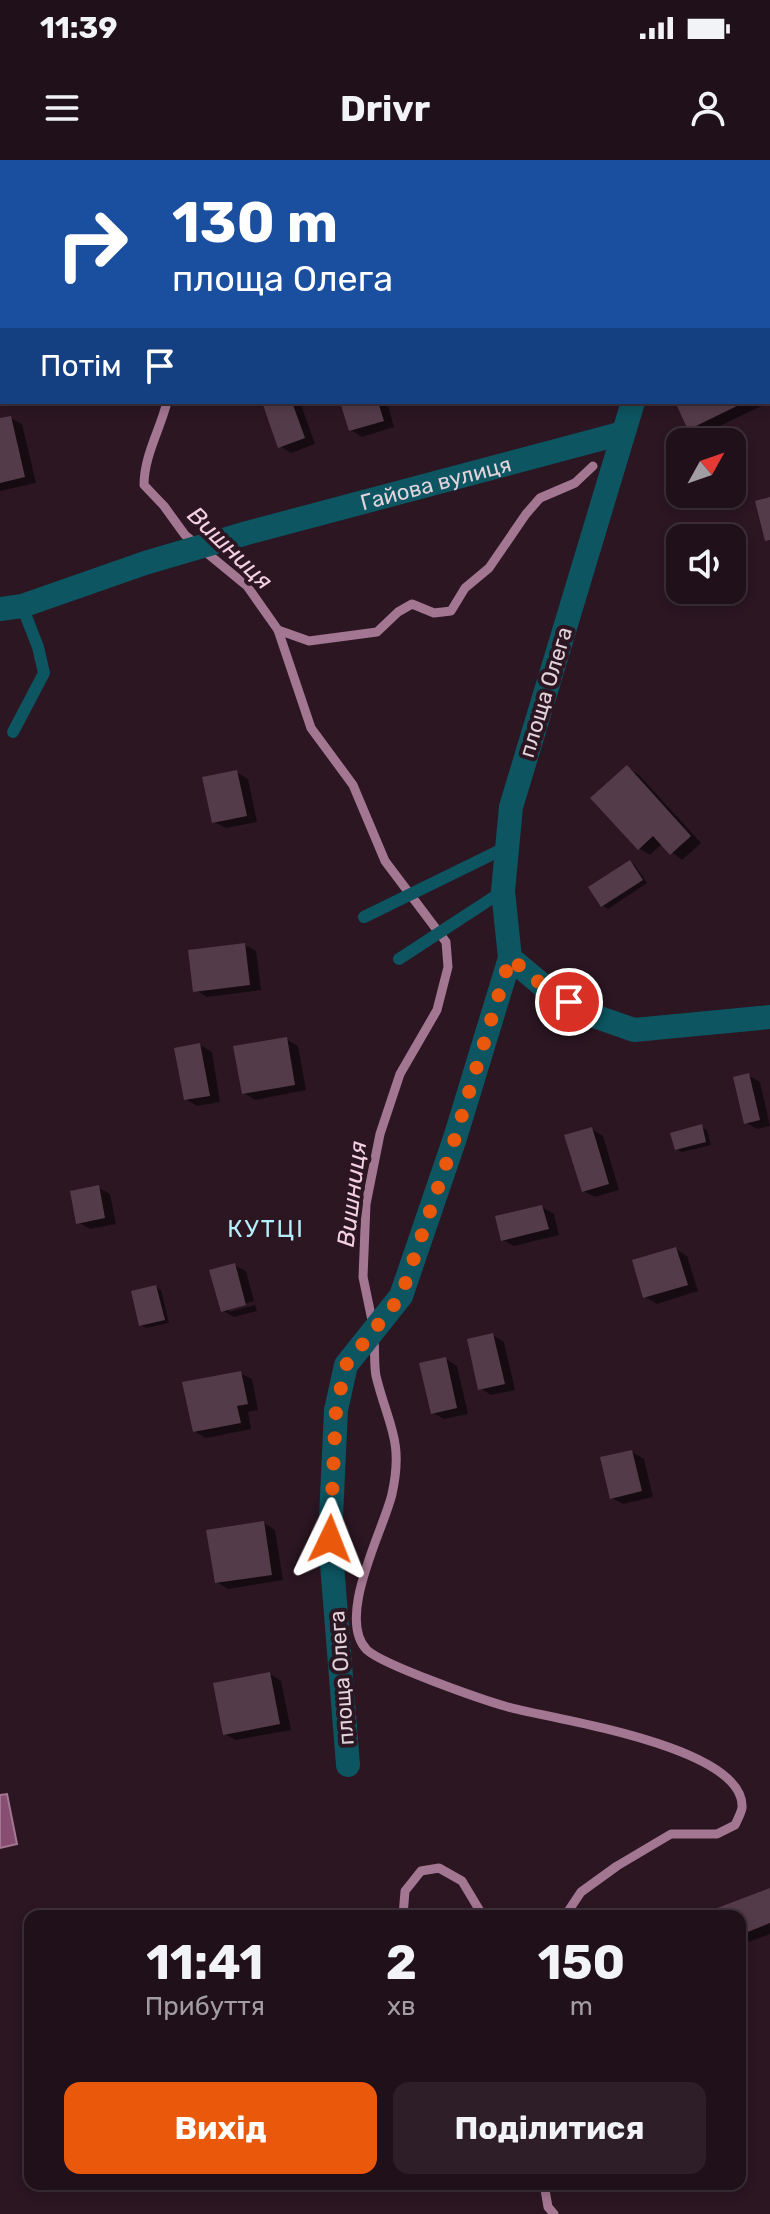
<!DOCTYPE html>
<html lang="uk">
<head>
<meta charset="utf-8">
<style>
  :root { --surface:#20101a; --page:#2d1e27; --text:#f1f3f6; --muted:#a29da2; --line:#3d3039; --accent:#ea580c }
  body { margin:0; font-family:Rubik,sans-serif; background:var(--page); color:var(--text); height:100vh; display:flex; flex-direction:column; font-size:30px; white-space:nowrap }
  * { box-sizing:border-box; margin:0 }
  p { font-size:26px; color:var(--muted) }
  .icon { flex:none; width:44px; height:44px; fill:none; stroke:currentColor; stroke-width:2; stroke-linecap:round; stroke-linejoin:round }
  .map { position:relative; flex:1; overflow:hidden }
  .details { position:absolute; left:24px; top:1750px; width:722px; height:280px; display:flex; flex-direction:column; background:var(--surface); border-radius:16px; box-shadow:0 4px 12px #0003,0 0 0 2px var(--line) }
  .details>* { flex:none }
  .hud { position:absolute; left:0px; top:0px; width:770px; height:244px; box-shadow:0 4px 12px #0003,0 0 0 2px var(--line); background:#1a4fa0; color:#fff; overflow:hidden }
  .needle { width:52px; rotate:50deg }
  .fabs { position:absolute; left:666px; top:268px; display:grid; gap:16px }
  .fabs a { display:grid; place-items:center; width:80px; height:80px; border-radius:16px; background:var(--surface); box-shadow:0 4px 12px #0003,0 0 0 2px var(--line); font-size:40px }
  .pin { position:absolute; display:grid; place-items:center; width:68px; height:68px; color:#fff; margin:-34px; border:4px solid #fff; border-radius:50%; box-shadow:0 2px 8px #0007 }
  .me { position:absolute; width:88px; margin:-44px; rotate:2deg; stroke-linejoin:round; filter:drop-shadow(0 0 6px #0008) }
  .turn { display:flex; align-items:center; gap:28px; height:168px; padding:0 40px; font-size:36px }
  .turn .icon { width:104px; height:104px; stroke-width:2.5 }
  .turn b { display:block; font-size:56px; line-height:68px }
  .then { display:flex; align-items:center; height:76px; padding:0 40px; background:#0003; gap:16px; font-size:30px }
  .eta { display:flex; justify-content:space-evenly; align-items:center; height:136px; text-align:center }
  .eta b { font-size:48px; font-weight:700; line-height:56px }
  .cta { display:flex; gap:16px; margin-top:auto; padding:16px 40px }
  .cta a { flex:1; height:92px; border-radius:16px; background:var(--accent); color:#fff; font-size:32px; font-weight:700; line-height:92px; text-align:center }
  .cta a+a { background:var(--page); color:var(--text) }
  .status { display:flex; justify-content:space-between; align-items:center; height:56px; padding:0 40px; background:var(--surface); direction:ltr }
  .status svg { height:22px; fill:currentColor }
  header { display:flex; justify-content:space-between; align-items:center; height:104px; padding:0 40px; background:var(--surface); font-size:36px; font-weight:700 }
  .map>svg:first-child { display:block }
  .water { fill:#884e71; stroke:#a37691; stroke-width:2 }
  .shadow { fill:#0007 }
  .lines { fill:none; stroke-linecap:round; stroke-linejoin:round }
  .stream { stroke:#a37691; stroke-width:9 }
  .building { fill:#543b49 }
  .lane { stroke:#0c5561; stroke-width:12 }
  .street { stroke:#0c5561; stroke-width:24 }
  .route { stroke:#ea580c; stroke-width:14; stroke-dasharray:0 25.2 }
  .labels { text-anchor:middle; stroke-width:8; stroke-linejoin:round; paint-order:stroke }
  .street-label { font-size:22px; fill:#e2d3db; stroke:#2b1622 }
  .water-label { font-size:24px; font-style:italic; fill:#f5d0e4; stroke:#2b1622 }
  .neighbourhood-label { font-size:24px; letter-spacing:2px; fill:#b5effb; stroke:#2b1622 }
</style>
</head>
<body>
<div class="status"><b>11:39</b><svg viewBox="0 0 49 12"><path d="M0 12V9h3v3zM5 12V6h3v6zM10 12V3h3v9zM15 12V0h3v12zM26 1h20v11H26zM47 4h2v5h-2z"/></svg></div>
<header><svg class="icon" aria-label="menu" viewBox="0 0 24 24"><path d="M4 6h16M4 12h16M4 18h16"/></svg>Drivr<svg class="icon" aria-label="person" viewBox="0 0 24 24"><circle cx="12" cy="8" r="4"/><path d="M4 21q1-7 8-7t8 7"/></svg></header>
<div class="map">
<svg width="770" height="2054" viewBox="0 0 770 2054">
  <rect width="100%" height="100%" fill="#2b1622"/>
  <path class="water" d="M7,1634L17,1684L0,1688V1635Z"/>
  <g class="shadow">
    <path d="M770,204V242L701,275L690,268L691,242H768Z"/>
    <path d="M266,242H300L315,284L291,293L280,286Z"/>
    <path d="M342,242H387L394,267L362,277L351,270Z"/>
    <path d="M10,258L22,264L36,323L0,331V260Z"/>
    <path d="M627,608L638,614L701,683L682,700L662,684L650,695L639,688Z"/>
    <path d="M236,612L248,619L257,662L226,668L214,662Z"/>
    <path d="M630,702L635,705L647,723L608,749L603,746Z"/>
    <path d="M245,785L256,791L261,830L207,837L195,830Z"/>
    <path d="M286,879L298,886L306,930L255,940L244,933Z"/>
    <path d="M200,885L212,892L220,942L197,946L186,939Z"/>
    <path d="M749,916L760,922L770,966L757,969L745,962Z"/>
    <path d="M701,967L707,970L711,985L682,992L677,989Z"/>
    <path d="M592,969L603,976L619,1030L595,1037L583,1031Z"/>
    <path d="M98,1027L110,1034L116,1064L90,1069L78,1062Z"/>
    <path d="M542,1047L554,1054L559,1075L514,1086L503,1080Z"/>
    <path d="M676,1089L687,1096L698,1131L657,1144L645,1137Z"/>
    <path d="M234,1105L246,1111L254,1141L229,1148V1152L255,1145L257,1151L234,1157L222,1150Z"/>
    <path d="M156,1127L161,1130L169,1163L146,1168L141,1165Z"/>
    <path d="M493,1175L504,1182L515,1230L491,1235L480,1228Z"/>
    <path d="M446,1199L457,1206L468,1254L444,1259L433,1253Z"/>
    <path d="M240,1213L252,1219L258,1250L248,1252L251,1269L206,1278L194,1271Z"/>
    <path d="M632,1292L644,1299L653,1337L623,1344L612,1338Z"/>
    <path d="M264,1363L275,1370L283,1420L228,1429L217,1422Z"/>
    <path d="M270,1514L281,1521L291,1570L236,1580L225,1574Z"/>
    <path d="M770,1730V1774L740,1785V1756H701Z"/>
  </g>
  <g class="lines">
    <g class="stream">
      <path d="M150,2V0"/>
      <path d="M167,242C160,270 144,296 144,325L164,346L185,375L247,426L278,470L311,568L353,625L385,701L446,782L448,807L437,850L400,914L380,974L366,1044L363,1117L373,1165"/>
      <path d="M278,470L309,481L377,472L398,452L412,444L434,453L451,451L465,428L489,408L526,354L540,338L575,323L593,306"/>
      <path d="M374,1180C375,1192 374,1205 376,1216C388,1265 404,1280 392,1334C384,1369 335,1458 367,1490C383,1505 483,1540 508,1547C552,1559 746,1586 742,1648C741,1653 737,1661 735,1665L717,1674H671L617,1706L581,1732L565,1756"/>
      <path d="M403,1756L405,1731L421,1711L439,1708L462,1721L483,1756"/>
      <path d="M544,2024L548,2047L554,2054"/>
    </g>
  </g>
  <g class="building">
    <path d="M262,242H292L305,278L278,288Z"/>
    <path d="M340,242H378L384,261L349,271Z"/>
    <path d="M686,242H745L688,270L677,246Z"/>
    <path d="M11,256L25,317L0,323V258Z"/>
    <path d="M770,337V380L765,381L755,341Z"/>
    <path d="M627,605L691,676L670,695L653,676L638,690L590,638Z"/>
    <path d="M237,610L247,656L212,663L202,617Z"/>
    <path d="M630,700L643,720L601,747L588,727Z"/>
    <path d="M245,783L250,825L193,832L188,790Z"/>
    <path d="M287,877L295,925L242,934L233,886Z"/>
    <path d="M200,883L210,936L184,940L174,888Z"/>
    <path d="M749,913L760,960L744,964L733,917Z"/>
    <path d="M702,964L706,982L675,990L670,973Z"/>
    <path d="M592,967L609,1024L582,1032L564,975Z"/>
    <path d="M99,1025L105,1058L76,1064L70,1031Z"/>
    <path d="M542,1045L549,1069L501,1081L495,1056Z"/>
    <path d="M676,1087L688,1125L643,1138L632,1100Z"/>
    <path d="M235,1103L246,1145L221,1152L209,1110Z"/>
    <path d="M156,1125L165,1160L139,1166L131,1131Z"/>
    <path d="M493,1173L505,1224L478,1230L467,1179Z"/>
    <path d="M446,1197L457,1248L431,1254L419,1203Z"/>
    <path d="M241,1211L248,1244L237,1246L241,1263L193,1272L182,1222Z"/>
    <path d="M632,1290L642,1331L610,1339L600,1297Z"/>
    <path d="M264,1361L272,1415L215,1423L206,1370Z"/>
    <path d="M270,1512L280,1564L223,1575L213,1523Z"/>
    <path d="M770,1728V1763L740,1775V1756H696Z"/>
  </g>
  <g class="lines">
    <g class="lane">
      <path d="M13,572L44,513L38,487L22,446"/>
      <path d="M364,757L507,687"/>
      <path d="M399,799L503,731"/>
    </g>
    <g class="street">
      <path d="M695,0V2"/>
      <path d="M768,17L770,16"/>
      <path d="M633,242L511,647L503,731L510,798L547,829L591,855L634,870L770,857"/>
      <path id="s1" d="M0,449L22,446L145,403L247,373L623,273"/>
      <path d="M348,1605L330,1379L336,1250L346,1205L401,1136L455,978L510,798"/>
    </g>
  </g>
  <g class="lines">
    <path class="route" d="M330,1379L336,1250L346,1205L401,1136L455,978L510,798L547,829L569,842"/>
  </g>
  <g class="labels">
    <g class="street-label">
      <text dy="8" stroke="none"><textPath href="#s1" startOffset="454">Гайова вулиця</textPath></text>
      <text transform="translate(545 532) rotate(-73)" y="8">площа Олега</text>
      <text transform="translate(341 1518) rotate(-94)" y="8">площа Олега</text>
    </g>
    <g class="water-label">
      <text transform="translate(230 388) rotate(44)" y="8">Вишниця</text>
      <text transform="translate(352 1034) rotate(-83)" y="8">Вишниця</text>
    </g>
    <g class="neighbourhood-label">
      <text x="266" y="1077">КУТЦІ</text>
    </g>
  </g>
</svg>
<div class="fabs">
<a><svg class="needle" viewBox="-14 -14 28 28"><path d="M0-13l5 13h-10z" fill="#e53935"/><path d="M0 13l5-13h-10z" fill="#a29da2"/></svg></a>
<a><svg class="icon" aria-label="sound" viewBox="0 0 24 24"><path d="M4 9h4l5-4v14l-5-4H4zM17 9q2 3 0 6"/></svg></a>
</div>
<div class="pin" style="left:569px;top:842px;background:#d93025"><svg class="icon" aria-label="arrive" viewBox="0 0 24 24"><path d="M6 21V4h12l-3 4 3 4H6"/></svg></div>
<svg class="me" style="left:330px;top:1379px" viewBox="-20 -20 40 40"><path d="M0-17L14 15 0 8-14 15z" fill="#ea580c" stroke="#fff" stroke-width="4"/></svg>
<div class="hud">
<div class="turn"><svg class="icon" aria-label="right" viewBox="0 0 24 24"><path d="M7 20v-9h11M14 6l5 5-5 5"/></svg><div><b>130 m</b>площа Олега</div></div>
<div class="then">Потім<svg class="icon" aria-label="arrive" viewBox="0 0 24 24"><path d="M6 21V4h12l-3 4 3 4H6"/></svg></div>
</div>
<section class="details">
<div class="eta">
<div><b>11:41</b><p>Прибуття</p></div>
<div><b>2</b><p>хв</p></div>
<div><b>150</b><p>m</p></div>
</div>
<div class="cta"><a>Вихід</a><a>Поділитися</a></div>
</section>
</div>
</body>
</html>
